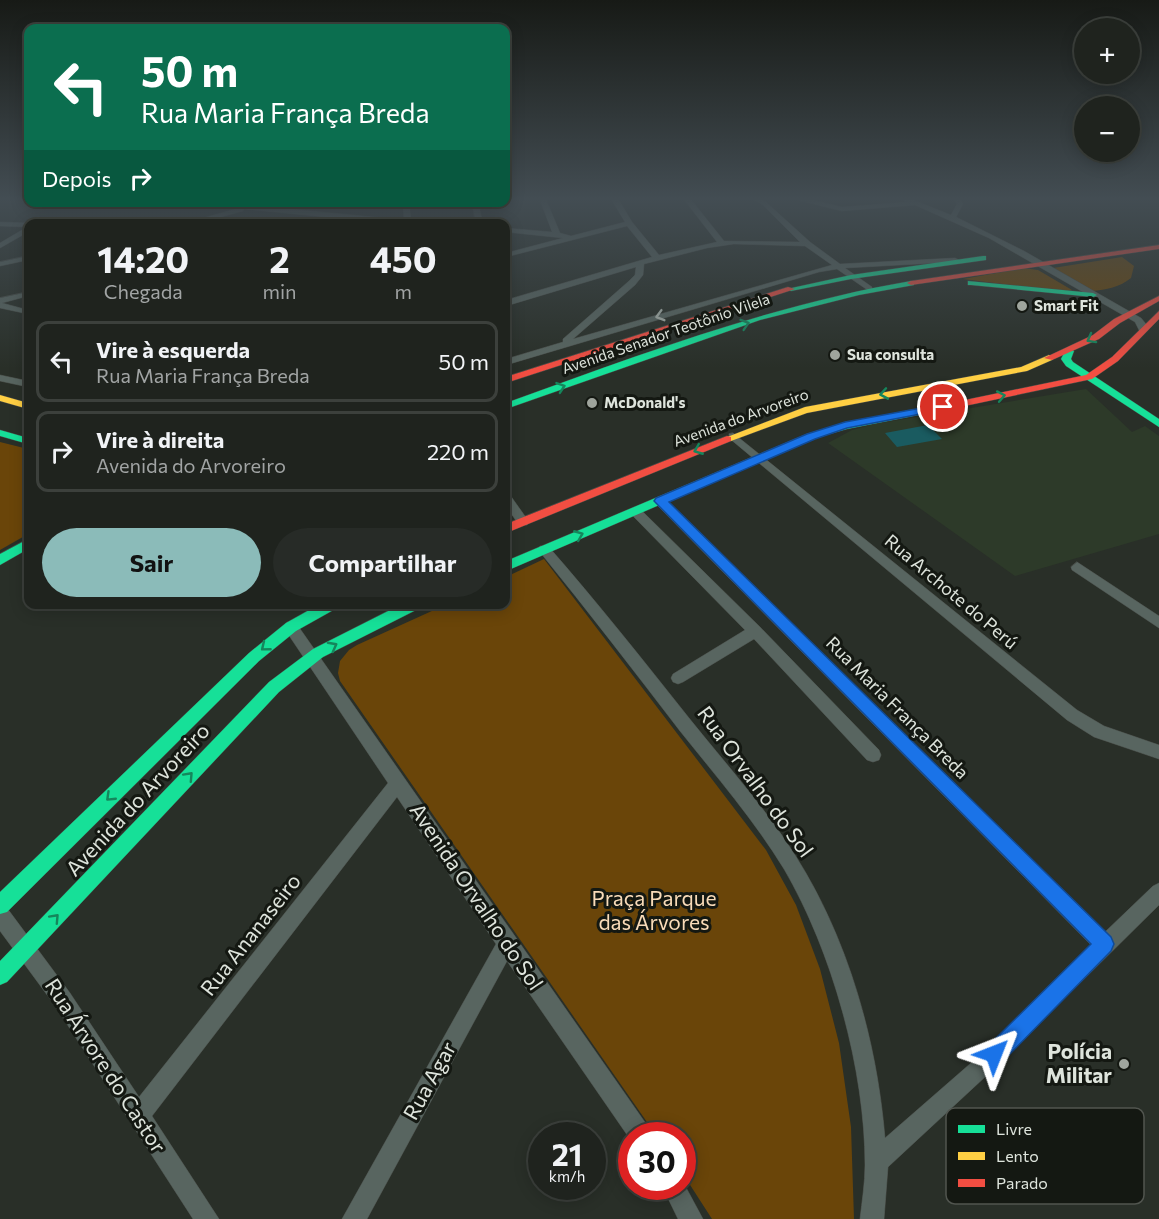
<!DOCTYPE html>
<html lang="pt">
<head>
<meta charset="utf-8">
<style>
  :root { --surface:#1f231e; --page:#272b27; --text:#f1f3f6; --muted:#a1a4a4; --line:#3c403c; --accent:#8bbbb9 }
  body { margin:0; font-family:Commissioner,sans-serif; background:var(--page); color:var(--text); height:100vh; display:flex; flex-direction:column; font-size:22px; white-space:nowrap }
  * { box-sizing:border-box; margin:0 }
  p { font-size:20px; color:var(--muted) }
  .icon { flex:none; width:33px; height:33px; fill:none; stroke:currentColor; stroke-width:2; stroke-linecap:round; stroke-linejoin:round }
  .map { position:relative; flex:1; overflow:hidden }
  .drawer { position:absolute; left:24px; top:219px; width:486px; height:390px; display:flex; flex-direction:column; background:var(--surface); border-radius:12px; box-shadow:0 3px 15px #0003,0 0 0 2px var(--line) }
  .drawer>* { flex:none }
  .hud { position:absolute; left:24px; top:24px; width:486px; height:183px; border-radius:12px; box-shadow:0 3px 15px #0003,0 0 0 2px var(--line); background:#0b6e4f; color:#fff; overflow:hidden }
  .tools { position:absolute; left:1074px; top:18px; display:grid; gap:12px }
  .tools a { display:grid; place-items:center; width:66px; height:66px; border-radius:50%; background:var(--surface); box-shadow:0 3px 15px #0003,0 0 0 2px var(--line); font-size:30px }
  .speed { position:absolute; left:528px; top:1122px; display:flex; gap:12px; font-size:30px; font-weight:700; text-align:center }
  .speed>* { display:grid; place-content:center; width:78px; height:78px; border-radius:50%; background:var(--surface); box-shadow:0 3px 15px #0003,0 0 0 2px var(--line); line-height:1 }
  .speed small { font-size:15px; font-weight:400 }
  .speed .limit { border:9px solid #d22; background:#fff; color:#111 }
  .pin { position:absolute; display:grid; place-items:center; width:51px; height:51px; color:#fff; margin:-26px; border:3px solid #fff; border-radius:50%; box-shadow:0 2px 6px #0007 }
  .me { position:absolute; width:66px; margin:-33px; rotate:45deg; stroke-linejoin:round; filter:drop-shadow(0 0 4px #0008) }
  .turn { display:flex; align-items:center; gap:21px; height:126px; padding:0 18px; font-size:27px }
  .turn .icon { width:78px; height:78px; stroke-width:2.5 }
  .turn b { display:block; font-size:42px; line-height:51px }
  .then { display:flex; align-items:center; height:57px; padding:0 18px; background:#0003; gap:12px; font-size:22px }
  .eta { display:flex; justify-content:space-evenly; align-items:center; height:102px; text-align:center }
  .eta b { font-size:36px; font-weight:700; line-height:42px }
  .primary-button { display:flex; gap:12px; margin-top:auto; padding:12px 18px }
  .primary-button a { flex:1; height:69px; border-radius:36px; background:var(--accent); color:#111; font-size:24px; font-weight:700; line-height:69px; text-align:center }
  .primary-button a+a { background:var(--page); color:var(--text) }
  ul { padding:0; list-style:none }
  li { display:flex; align-items:center; gap:18px; height:81px; margin:0 12px 9px; padding:0 6px; border:3px solid var(--line); border-radius:12px }
  li div { flex:1 }
  li b { display:block; font-size:22px }
  li em { font-style:normal }
  .map>svg:first-child { display:block }
  .built { fill:#2d3a29 }
  .green { fill:#6a4509 }
  .water { fill:#1a5b60 }
  .lines { fill:none; stroke-linecap:round; stroke-linejoin:round }
  .street-casing { stroke:#474b46; stroke-width:1 }
  .fast-casing { stroke:#474b46; stroke-width:1 }
  .slow-casing { stroke:#474b46; stroke-width:1 }
  .jam-casing { stroke:#474b46; stroke-width:1 }
  .street { fill:#586560; fill-rule:evenodd }
  .fast { fill:#16e098; fill-rule:evenodd }
  .slow { fill:#ffcf43; fill-rule:evenodd }
  .jam { fill:#f24e42; fill-rule:evenodd }
  .oneway { stroke:#a8b1aa }
  .oneway2 { stroke:#15865c }
  .route { fill:#1a73e8; stroke:#114b97; stroke-width:1.5 }
  .poi-dot { fill:#9fa59d; stroke:#141812; stroke-width:2 }
  .labels { text-anchor:middle; stroke-width:6; stroke-linejoin:round; paint-order:stroke }
  .far-poi-label { font-size:15px; font-weight:bold; fill:#dee4dc; stroke:#141812; text-anchor:start }
  .far-street-label { font-size:15px; fill:#dee4dc; stroke:#141812 }
  .street-label { font-size:18px; fill:#dee4dc; stroke:#141812 }
  .near-street-label { font-size:21px; fill:#dee4dc; stroke:#141812 }
  .near-park-label { font-size:21px; fill:#f9dbb8; stroke:#141812 }
  .near-poi-label { font-size:21px; font-weight:bold; fill:#dee4dc; stroke:#141812; text-anchor:end }
  .key { fill:#141812; stroke:#51554f; stroke-width:1.5 }
  .key-label { font-size:16px; fill:#dee4dc }
</style>
</head>
<body>
<div class="map">
<svg width="1159" height="1219" viewBox="0 0 1159 1219">
  <rect width="100%" height="100%" fill="#292f28"/>
  <path class="built" d="M1086,389L1132,432L1145,426L1159,436V534L1015,576L828,443L852,430L875,424Z"/>
  <g class="green">
    <path d="M1122,257L1134,266L1131,278C1120,287 1106,290 1092,291L1053,268Z"/>
    <path d="M1023,268L1038,270L1072,290L1064,292L963,279Z"/>
    <path d="M0,442L28,449V534L0,550Z"/>
    <path d="M544,559L766,850L796,905L820,969L839,1043L851,1127L854,1219H712L683,1174L682,1136L656,1135L340,681L338,673L340,661L349,650L357,645L445,605L506,604V577Z"/>
  </g>
  <path class="water" d="M928,425L942,439L897,447L885,433Z"/>
  <g class="lines">
    <g class="street-casing">
      <g id="street">
        <path d="M539,197H545L560,233L571,236L625,222L610,197H617L632,222L659,255L717,242L682,197H689L724,241L800,242L763,205L750,197H759L767,203L810,242L840,264L955,258L959,260L955,262L845,268L872,287V291H869L837,269L819,272L506,365V359L563,342V339L629,281L635,275L636,267L506,306V300L652,257L627,226L506,257V253L563,238L506,232V228L552,232ZM734,244L805,246L832,265L573,339L635,285L643,275L644,264L707,248Z"/>
        <path d="M786,197H800L842,207L907,202L895,197H906L951,215L957,204L952,197H959L963,204L956,217L1024,251L1141,318L1146,324L1147,330L1140,332L1135,322L989,238L915,205L842,211Z"/>
        <path d="M189,202H219L404,220L403,202H409L411,221L429,224H398L244,209L243,211L195,224H182L239,208Z"/>
        <path d="M472,202H478L483,224H476Z"/>
        <path d="M0,222L28,223L30,224H28V232L0,248V243L27,227L0,226Z"/>
        <path d="M28,256V260L0,266V262Z"/>
        <path d="M28,292V296L2,303L28,310V314L0,308V298Z"/>
        <path d="M0,375L28,381V387L0,381Z"/>
        <path d="M733,433L1077,710L1104,726L1159,745V759L1094,737L1067,720L729,438V434Z"/>
        <path d="M506,494L510,495L527,519L529,522L527,525H519L506,506Z"/>
        <path d="M660,497L664,498L1105,932L1153,886L1159,883V905L985,1077L888,1167L884,1219H860C862,1201 865,1183 865,1165C865,1069 832,951 784,869C754,820 716,776 680,731C634,671 588,611 540,552L538,549L540,546H548C597,602 643,660 689,718C725,763 764,806 795,855C848,938 877,1041 885,1138L971,1063L1091,945L656,504L654,501L656,498Z"/>
        <path d="M636,508L640,509L760,627L879,750L881,755L879,760L873,762L867,760L754,639L683,682L678,684L673,682L671,678L673,674L745,630L632,515L630,512L632,509Z"/>
        <path d="M1077,562L1159,616V628L1072,570L1071,567Z"/>
        <path d="M291,621L296,623L649,1128L652,1136H632V1142L507,961L367,1219H342L496,944L397,797L152,1116L219,1219H193L56,1007L0,931V906L7,908L70,993L139,1097L388,783L286,631L284,627L286,623Z"/>
        <path d="M682,1180L703,1219H678L662,1186H682Z"/>
      </g>
    </g>
    <g class="fast-casing">
      <g id="fast">
        <path d="M983,256H986V260L851,279L791,291L787,289L851,275Z"/>
        <path d="M911,281H914V285L859,295L760,320L506,409V403C639,355 771,305 911,281Z"/>
        <path d="M968,281L1093,293L1097,295L1093,297L971,285H968Z"/>
        <path d="M1069,348L1074,351L1071,359L1073,362L1159,419V427L1066,366L1061,359L1066,349Z"/>
        <path d="M960,401L964,402V406L847,429L815,438L506,571V561L807,434L845,423Z"/>
        <path d="M0,430L28,438V444L0,436Z"/>
        <path d="M28,539V549L0,565V554Z"/>
        <path d="M320,604H338L337,608L296,631L259,661L7,912L0,914V892L249,653L286,623Z"/>
        <path d="M402,604H421L420,608L323,657L279,692L7,982L0,985V961L269,682L313,649Z"/>
      </g>
    </g>
    <g class="slow-casing">
      <g id="slow">
        <path d="M1049,355L1054,358L1052,360L1027,371L807,413L731,441H723L722,439L805,407L1021,367Z"/>
        <path d="M0,395L28,403V409L0,401Z"/>
      </g>
    </g>
    <g class="jam-casing">
      <g id="jam">
        <path d="M1159,245V249L911,285L907,283L911,281Z"/>
        <path d="M788,287L795,289L506,383V377Z"/>
        <path d="M1159,296V301L1120,323L1099,339L1052,360L1044,358L1093,335L1114,319Z"/>
        <path d="M1159,311V319L1118,361L1092,379L960,407L955,404L960,401L1086,375L1112,357Z"/>
        <path d="M727,436L731,437V441L506,533V524Z"/>
      </g>
    </g>
    <use href="#street" class="street"/>
    <use href="#fast" class="fast"/>
    <use href="#slow" class="slow"/>
    <use href="#jam" class="jam"/>
  </g>
  <defs><path id="oneway-chevron" d="M-2-3.5L2.5 0L-2 3.5" fill="none" stroke-width="1.6" stroke-linecap="round" stroke-linejoin="round" transform="scale(1.5)"/></defs>
  <use class="oneway" href="#oneway-chevron" transform="translate(660 316) rotate(164)"/>
  <g class="oneway2">
    <use href="#oneway-chevron" transform="translate(745 324) rotate(-17)"/>
    <use href="#oneway-chevron" transform="translate(1091 339) rotate(151)"/>
    <use href="#oneway-chevron" transform="translate(561 387) rotate(-19)"/>
    <use href="#oneway-chevron" transform="translate(884 394) rotate(170)"/>
    <use href="#oneway-chevron" transform="translate(1001 396) rotate(-11)"/>
    <use href="#oneway-chevron" transform="translate(698 450) rotate(158)"/>
    <use href="#oneway-chevron" transform="translate(579 535) rotate(-22)"/>
    <use href="#oneway-chevron" transform="translate(333 646) rotate(-28)"/>
    <use href="#oneway-chevron" transform="translate(265 647) rotate(141)"/>
    <use href="#oneway-chevron" transform="translate(189 776) rotate(-47)"/>
    <use href="#oneway-chevron" transform="translate(110 797) rotate(136)"/>
    <use href="#oneway-chevron" transform="translate(55 918) rotate(-47)"/>
  </g>
  <linearGradient id="sky" x2="0" y2="1"><stop stop-color="#171a16"/><stop offset="0.54" stop-color="#434d53"/><stop offset="1" stop-color="#434d53" stop-opacity="0"/></linearGradient>
  <rect width="1159" height="368" fill="url(#sky)"/>
  <path class="route" d="M943,404L948,407L947,409L847,428L815,439L669,502L1111,937L1114,944L1111,951L1002,1062L994,1065L987,1062L983,1054L987,1047L1091,944L654,501L656,498L807,434L845,422Z"/>
  <g class="poi-dot">
    <circle cx="1022" cy="306" r="6"/>
    <circle cx="835" cy="355" r="6"/>
    <circle cx="592" cy="403" r="6"/>
    <circle cx="1124" cy="1064" r="6"/>
  </g>
  <g class="labels">
    <g class="far-poi-label">
      <text x="1034" y="311">Smart Fit</text>
      <text x="847" y="360">Sua consulta</text>
      <text x="604" y="408">McDonald's</text>
    </g>
    <g class="far-street-label">
      <text transform="translate(666 334) rotate(-19)" y="5">Avenida Senador Teotônio Vilela</text>
      <text transform="translate(741 418) rotate(-20)" y="5">Avenida do Arvoreiro</text>
    </g>
    <g class="street-label">
      <text transform="translate(951 592) rotate(40)" y="6">Rua Archote do Perú</text>
      <text transform="translate(897 708) rotate(45)" y="6">Rua Maria França Breda</text>
    </g>
    <g class="near-street-label">
      <text transform="translate(755 782) rotate(54)" y="7">Rua Orvalho do Sol</text>
      <text transform="translate(138 800) rotate(-47)" y="7">Avenida do Arvoreiro</text>
      <text transform="translate(476 897) rotate(56)" y="7">Avenida Orvalho do Sol</text>
      <text transform="translate(251 935) rotate(-52)" y="7">Rua Ananaseiro</text>
      <text transform="translate(105 1066) rotate(57)" y="7">Rua Árvore do Castor</text>
      <text transform="translate(430 1081) rotate(-61)" y="7">Rua Agar</text>
    </g>
    <g class="near-park-label">
      <text x="654" y="906">Praça Parque<tspan x="654" dy="24">das Árvores</tspan></text>
    </g>
    <g class="near-poi-label">
      <text x="1112" y="1059">Polícia<tspan x="1112" dy="24">Militar</tspan></text>
    </g>
  </g>
  <rect x="946" y="1108" width="198" height="96" rx="9" class="key"/>
  <rect x="958" y="1125" width="27" height="8" fill="#16e098"/>
  <rect x="958" y="1152" width="27" height="8" fill="#ffcf43"/>
  <rect x="958" y="1179" width="27" height="8" fill="#f24e42"/>
  <g class="key-label">
    <text x="996" y="1135">Livre</text>
    <text x="996" y="1162">Lento</text>
    <text x="996" y="1189">Parado</text>
  </g>
</svg>
<div class="tools">
<a>+</a>
<a>−</a>
</div>
<div class="speed"><div>21<small>km/h</small></div><div class="limit">30</div></div>
<div class="pin" style="left:943px;top:407px;background:#d93025"><svg class="icon" aria-label="arrive" viewBox="0 0 24 24"><path d="M6 21V4h12l-3 4 3 4H6"/></svg></div>
<svg class="me" style="left:994px;top:1054px" viewBox="-20 -20 40 40"><path d="M0-17L14 15 0 8-14 15z" fill="#1a73e8" stroke="#fff" stroke-width="4"/></svg>
<div class="hud">
<div class="turn"><svg class="icon" aria-label="left" viewBox="0 0 24 24"><path d="M17 20v-9H6M10 6l-5 5 5 5"/></svg><div><b>50 m</b>Rua Maria França Breda</div></div>
<div class="then">Depois<svg class="icon" aria-label="right" viewBox="0 0 24 24"><path d="M7 20v-9h11M14 6l5 5-5 5"/></svg></div>
</div>
<section class="drawer">
<div class="eta">
<div><b>14:20</b><p>Chegada</p></div>
<div><b>2</b><p>min</p></div>
<div><b>450</b><p>m</p></div>
</div>
<ul>
<li><svg class="icon" aria-label="left" viewBox="0 0 24 24"><path d="M17 20v-9H6M10 6l-5 5 5 5"/></svg><div><b>Vire à esquerda</b><p>Rua Maria França Breda</p></div><em>50 m</em></li>
<li><svg class="icon" aria-label="right" viewBox="0 0 24 24"><path d="M7 20v-9h11M14 6l5 5-5 5"/></svg><div><b>Vire à direita</b><p>Avenida do Arvoreiro</p></div><em>220 m</em></li>
</ul>
<div class="primary-button"><a>Sair</a><a>Compartilhar</a></div>
</section>
</div>
</body>
</html>
